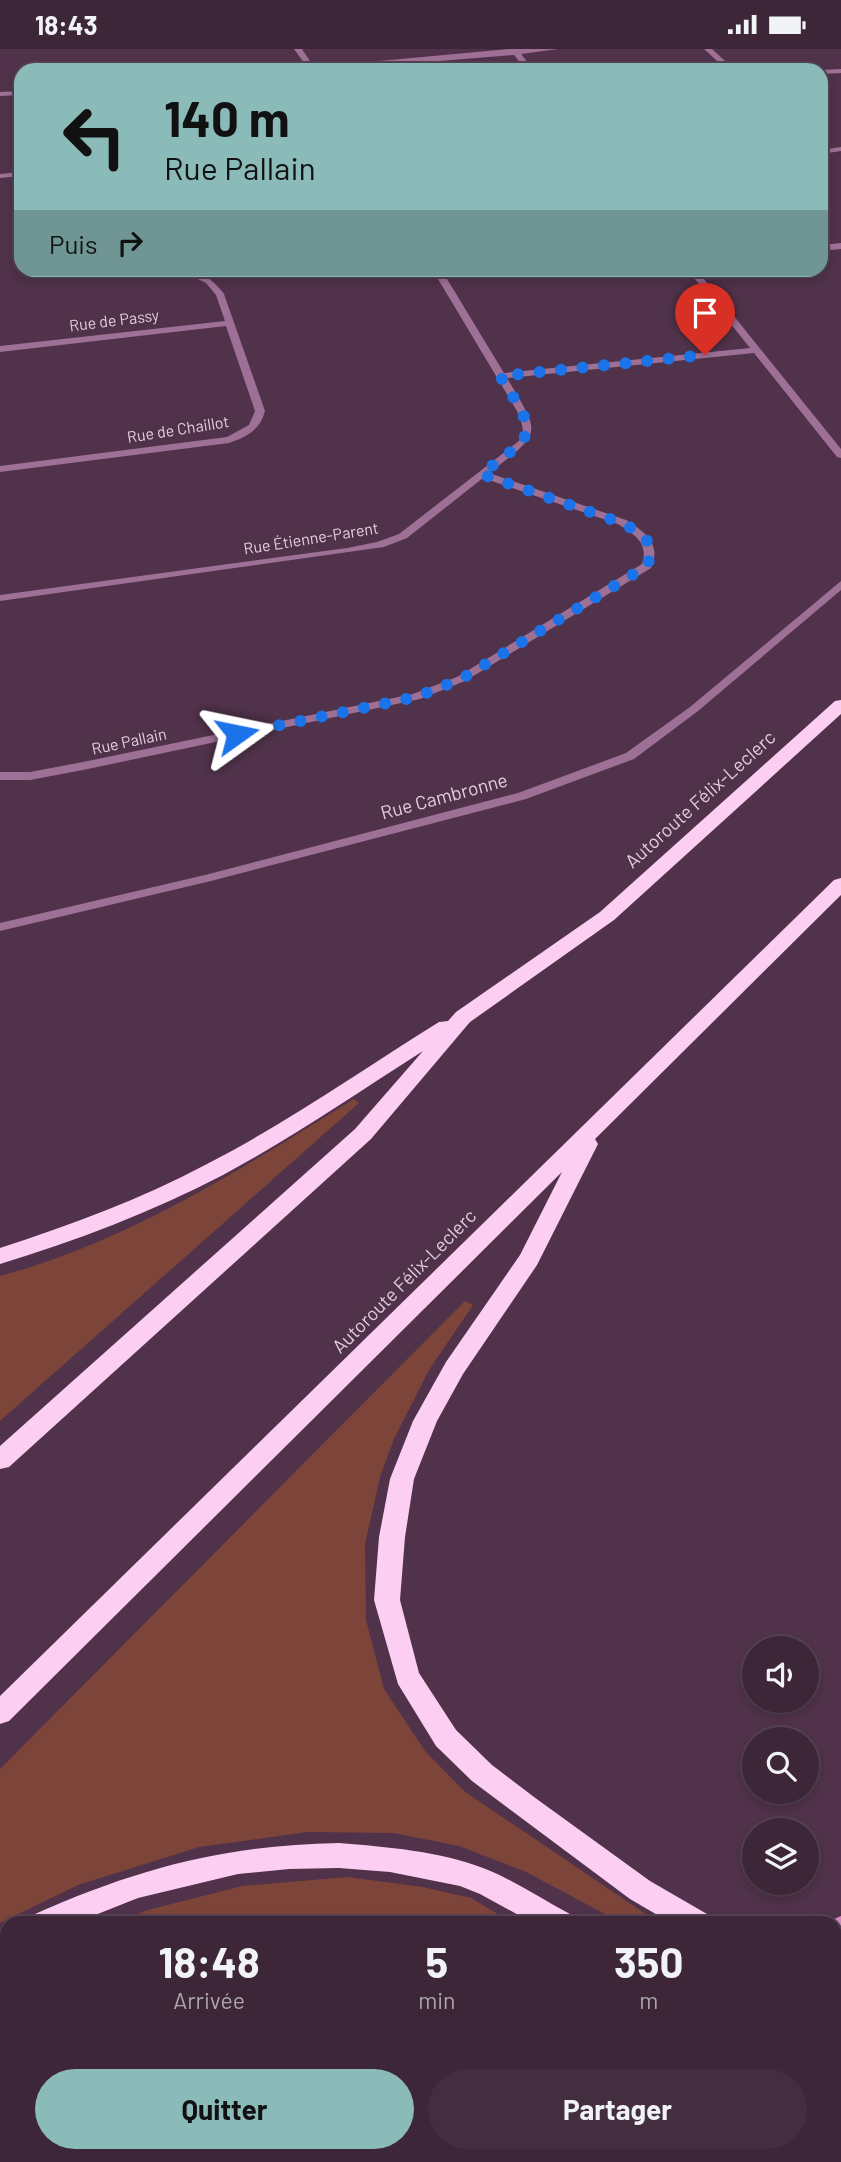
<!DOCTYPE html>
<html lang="fr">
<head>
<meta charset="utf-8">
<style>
  :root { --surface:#3c2638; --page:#432e40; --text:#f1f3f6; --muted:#aca5ae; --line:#554353; --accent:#8bbbb9 }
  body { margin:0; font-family:Barlow,sans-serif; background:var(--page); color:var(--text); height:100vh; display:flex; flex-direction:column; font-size:26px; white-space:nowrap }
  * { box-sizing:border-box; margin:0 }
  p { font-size:23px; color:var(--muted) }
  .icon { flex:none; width:38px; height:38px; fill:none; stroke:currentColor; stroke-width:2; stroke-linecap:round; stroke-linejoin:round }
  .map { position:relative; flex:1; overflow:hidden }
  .sheet { position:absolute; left:0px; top:1867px; width:842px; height:247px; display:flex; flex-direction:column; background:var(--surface); border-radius:21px 21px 0 0; box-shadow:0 4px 10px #0003,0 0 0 2px var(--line) }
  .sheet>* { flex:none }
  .hud { position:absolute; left:14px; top:14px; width:814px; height:214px; border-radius:21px; box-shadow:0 4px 10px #0003,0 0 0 2px var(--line); background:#8bbbb9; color:#111; overflow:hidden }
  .tools { position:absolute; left:742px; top:1587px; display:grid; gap:14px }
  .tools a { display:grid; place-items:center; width:77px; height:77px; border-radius:50%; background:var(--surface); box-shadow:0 4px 10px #0003,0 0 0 2px var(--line); font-size:35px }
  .pin { position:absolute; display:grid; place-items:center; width:60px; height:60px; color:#fff; margin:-72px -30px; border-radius:50% 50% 50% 0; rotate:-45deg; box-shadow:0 0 7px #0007 }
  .pin .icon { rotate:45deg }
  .me { position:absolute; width:77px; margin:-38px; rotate:78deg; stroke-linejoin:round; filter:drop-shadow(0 0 5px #0008) }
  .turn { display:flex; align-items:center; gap:24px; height:147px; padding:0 35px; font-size:32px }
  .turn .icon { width:91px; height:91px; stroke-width:2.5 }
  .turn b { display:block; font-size:49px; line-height:60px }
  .then { display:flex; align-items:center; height:66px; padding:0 35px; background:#0003; gap:14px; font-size:26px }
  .eta { display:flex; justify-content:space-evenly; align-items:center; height:119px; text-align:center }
  .eta b { font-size:42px; font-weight:700; line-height:49px }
  .button { display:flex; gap:14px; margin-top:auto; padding:14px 35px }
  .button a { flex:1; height:80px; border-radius:42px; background:var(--accent); color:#111; font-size:28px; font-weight:700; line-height:80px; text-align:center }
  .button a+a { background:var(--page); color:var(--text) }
  .status { display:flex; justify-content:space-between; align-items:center; height:49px; padding:0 35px; background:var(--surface); direction:ltr }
  .status svg { height:19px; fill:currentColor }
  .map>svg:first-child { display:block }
  .green { fill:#7d4539 }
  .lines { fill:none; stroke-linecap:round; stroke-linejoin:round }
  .street { fill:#9e7095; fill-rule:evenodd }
  .secondary { fill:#d48bc7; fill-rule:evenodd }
  .highway { fill:#fccef2; fill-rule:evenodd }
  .route { stroke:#1a73e8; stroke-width:12; stroke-dasharray:0 21.6 }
  .labels { text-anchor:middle; stroke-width:5; stroke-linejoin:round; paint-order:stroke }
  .far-street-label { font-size:16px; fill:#e0cedc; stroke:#50324a }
  .street-label { font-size:19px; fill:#e0cedc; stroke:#50324a }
</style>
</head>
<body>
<div class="status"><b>18:43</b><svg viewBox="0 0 49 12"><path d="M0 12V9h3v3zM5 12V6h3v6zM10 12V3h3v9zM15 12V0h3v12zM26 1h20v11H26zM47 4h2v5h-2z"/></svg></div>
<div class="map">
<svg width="841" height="2113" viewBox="0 0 841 2113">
  <rect width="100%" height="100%" fill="#50324a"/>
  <g class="green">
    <path d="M354,1050L359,1054L0,1372V1227C129,1192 241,1120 354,1050Z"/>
    <path d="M465,1252L473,1256L429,1321L394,1390L380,1428L365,1495L366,1571L384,1640L425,1702L464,1742L659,1874H622L526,1823L459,1797L393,1784L308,1783L199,1798L78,1836L0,1874V1720Z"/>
    <path d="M347,1828L423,1838L471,1849L513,1874H113L148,1861L242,1837Z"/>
    <path d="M7,1922V2107H636L632,2113H0V1926Z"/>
  </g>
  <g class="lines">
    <g class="street">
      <path d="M294,0H302L314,18L509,0H558L521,5L534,21H526L514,6L330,21H299L307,18Z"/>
      <path d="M704,0H712L735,21H727Z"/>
      <path d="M841,20V24L821,25L820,21Z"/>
      <path d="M21,42V46L0,47V43Z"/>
      <path d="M841,98V102L821,105V101Z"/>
      <path d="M21,123V127L0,129V125Z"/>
      <path d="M841,194V200L821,202V196Z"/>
      <path d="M177,220C198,220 212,229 224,245L265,362C260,381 247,388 229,394L0,423V417L227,388L249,376L255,362L226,277L0,303V297L225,272L216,246L206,234Z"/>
      <path d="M432,220H441L504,324L750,299L687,220H696L841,400V409L837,408L754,304L507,329C542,387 542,383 489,424L626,471C645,483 662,495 651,519L465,632L420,650L83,721L30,731H0V723H30L83,713L413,645L457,628L642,515C649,494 635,486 618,475L483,429L407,489L384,498L0,552V546L347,499L377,493L399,485L519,392L523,381L520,367Z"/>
      <path d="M841,532V541L698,662L634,710L526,750L211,832L0,882V874L205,826L518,744L626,704L690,658Z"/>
      <path d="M835,2037L841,2040V2061L835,2058Z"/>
    </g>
    <g class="secondary">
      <path d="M841,1867V1893L835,1895V1874H832L834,1870Z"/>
      <path d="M835,1941L841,1943V1962L835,1960Z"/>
      <path d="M841,2011V2040L835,2043V2014Z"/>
      <path d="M667,2107H689L687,2113H665Z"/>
      <path d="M775,2107H797L795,2113H773Z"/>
    </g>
    <g class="highway">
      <path d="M841,651V665L614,871L470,973L371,1090L9,1418L0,1420V1397L355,1080L423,1002C357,1044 292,1089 223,1126C152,1163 76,1192 0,1215V1199C71,1176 141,1150 207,1115C287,1074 362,1021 439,973L448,972L456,963L600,863L835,652Z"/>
      <path d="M841,829V846L595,1090L598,1095L537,1216L463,1325L437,1372L414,1430L405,1488L400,1551L419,1624L456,1681L492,1716L534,1748L650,1832L707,1865L711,1874H671L630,1850L472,1732L436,1697L398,1635L374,1551L379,1488L390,1430L413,1372L446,1313L520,1206L562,1123L9,1672L0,1675V1647L834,831Z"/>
      <path d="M339,1794C387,1798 439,1802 483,1819C514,1831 541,1850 570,1865L574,1874H533L480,1845L460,1837L390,1823L339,1819L289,1820L238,1825L138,1849L75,1874H31L35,1865C139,1819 226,1796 339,1794Z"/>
      <path d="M7,1880V1907L0,1909V1882Z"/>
    </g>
  </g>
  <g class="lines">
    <path class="route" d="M237,685L416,648L461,630L647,517C657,492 642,485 622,474L481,425C539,382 538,388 500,327L705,306"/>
  </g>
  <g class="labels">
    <g class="far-street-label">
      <text transform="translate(114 271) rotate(-7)" y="6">Rue de Passy</text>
      <text transform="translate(178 380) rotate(-9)" y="6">Rue de Chaillot</text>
      <text transform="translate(311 489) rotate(-9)" y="6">Rue Étienne-Parent</text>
      <text transform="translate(129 692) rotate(-12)" y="6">Rue Pallain</text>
    </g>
    <g class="street-label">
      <text transform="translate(444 747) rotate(-15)" y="7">Rue Cambronne</text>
      <text transform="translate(700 750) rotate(-42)" y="7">Autoroute Félix-Leclerc</text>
      <text transform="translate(404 1232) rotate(-45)" y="7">Autoroute Félix-Leclerc</text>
    </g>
  </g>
</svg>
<div class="tools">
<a><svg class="icon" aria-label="sound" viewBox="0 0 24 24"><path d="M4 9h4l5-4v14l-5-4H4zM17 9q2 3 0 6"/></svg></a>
<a><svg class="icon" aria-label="search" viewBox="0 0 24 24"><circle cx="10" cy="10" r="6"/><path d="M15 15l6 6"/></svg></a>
<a><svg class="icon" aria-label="layers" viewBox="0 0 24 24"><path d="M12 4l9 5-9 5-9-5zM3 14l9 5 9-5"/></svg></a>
</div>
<div class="pin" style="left:705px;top:306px;background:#d93025"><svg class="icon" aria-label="arrive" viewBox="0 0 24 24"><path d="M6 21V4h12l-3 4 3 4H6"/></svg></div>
<svg class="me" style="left:237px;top:685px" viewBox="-20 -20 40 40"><path d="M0-17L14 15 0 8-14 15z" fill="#1a73e8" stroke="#fff" stroke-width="4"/></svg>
<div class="hud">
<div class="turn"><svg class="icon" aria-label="left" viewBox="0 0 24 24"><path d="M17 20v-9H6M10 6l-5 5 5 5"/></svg><div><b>140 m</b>Rue Pallain</div></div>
<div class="then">Puis<svg class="icon" aria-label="right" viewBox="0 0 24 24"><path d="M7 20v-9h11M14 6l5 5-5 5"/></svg></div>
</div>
<section class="sheet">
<div class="eta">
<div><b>18:48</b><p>Arrivée</p></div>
<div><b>5</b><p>min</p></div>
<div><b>350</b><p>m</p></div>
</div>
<div class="button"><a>Quitter</a><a>Partager</a></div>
</section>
</div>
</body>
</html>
